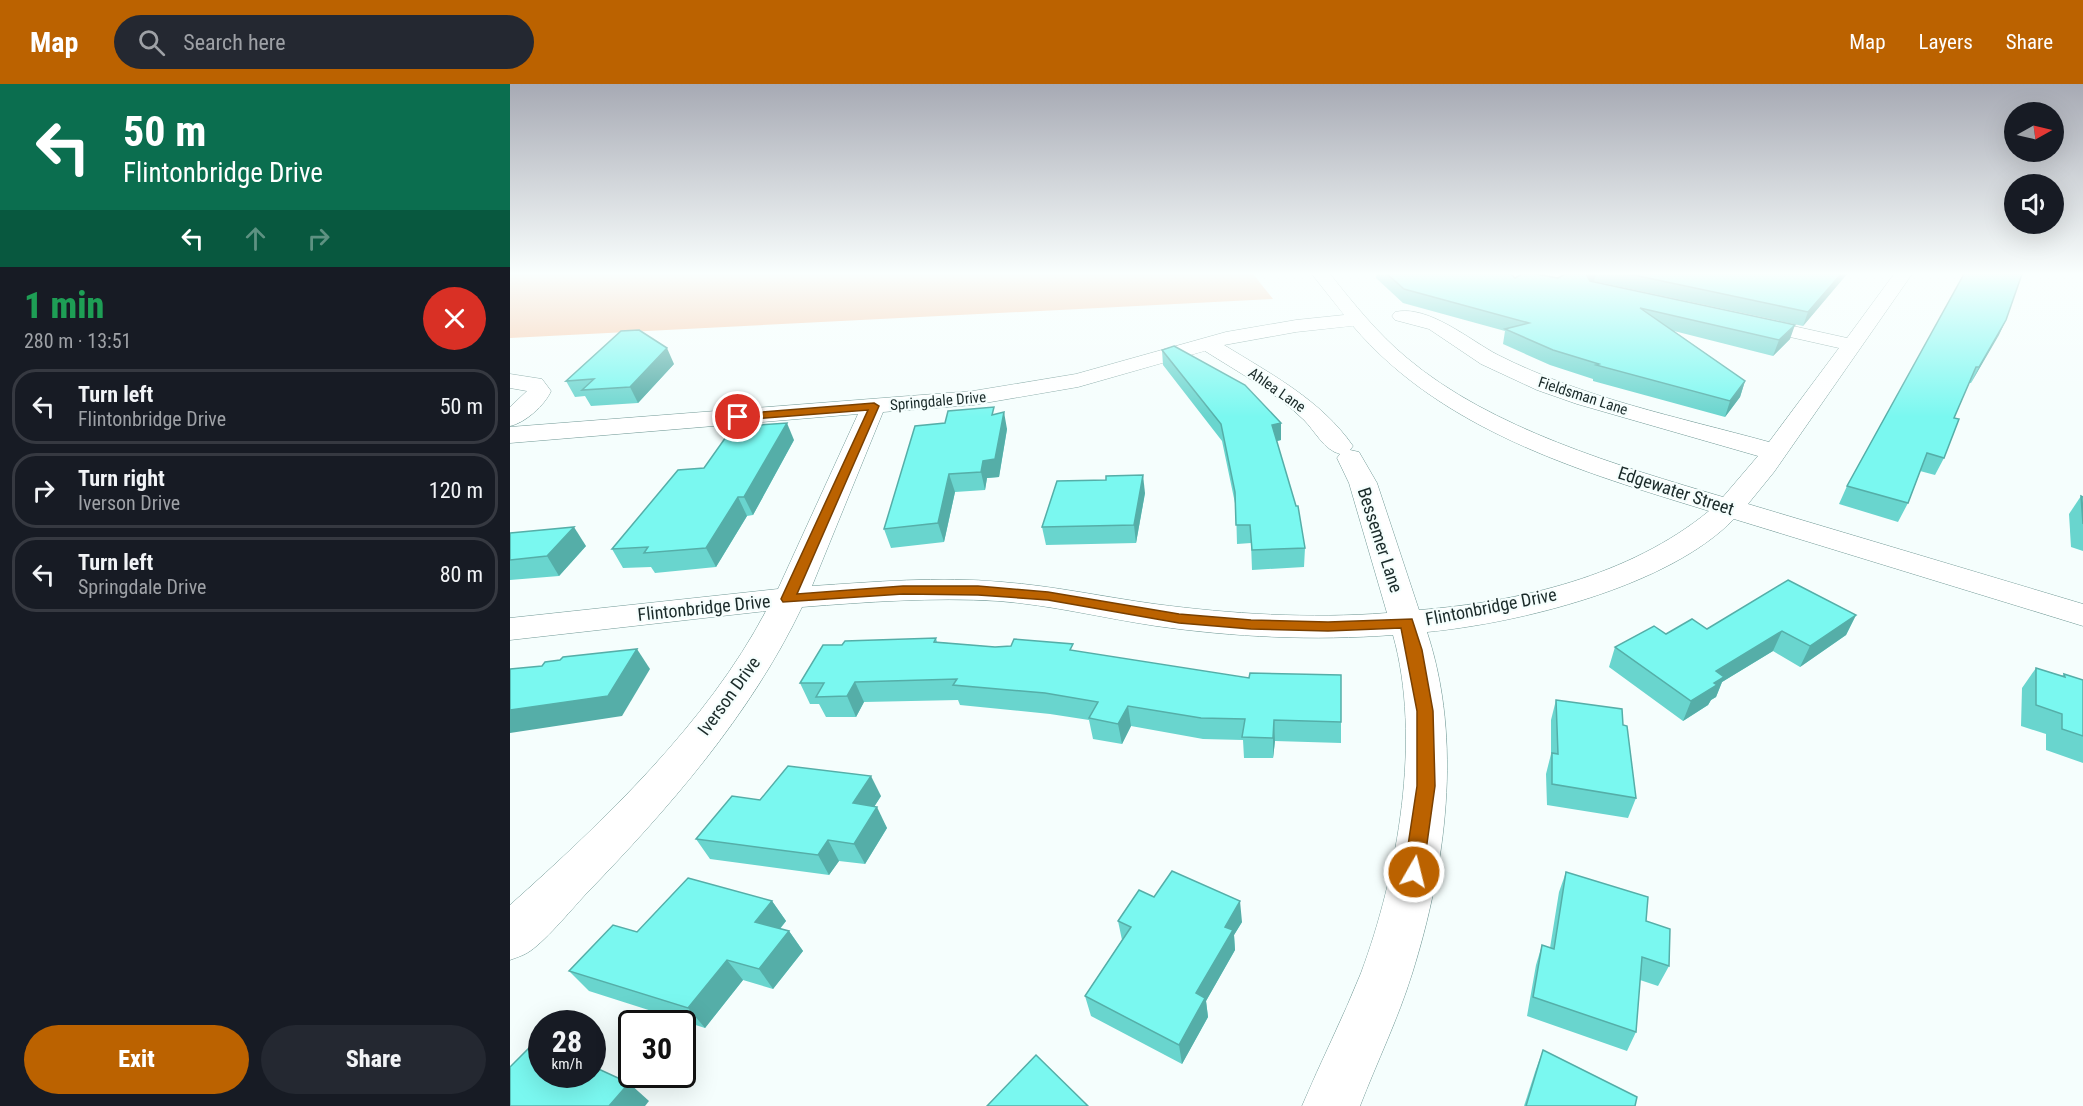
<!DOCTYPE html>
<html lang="en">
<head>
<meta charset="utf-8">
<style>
  :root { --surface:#171b24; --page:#242831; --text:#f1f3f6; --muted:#9ea1a6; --line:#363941; --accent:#bb6200 }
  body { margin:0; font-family:"Roboto Condensed",sans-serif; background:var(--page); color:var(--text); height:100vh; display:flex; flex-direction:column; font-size:22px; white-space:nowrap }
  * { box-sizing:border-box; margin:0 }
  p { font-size:20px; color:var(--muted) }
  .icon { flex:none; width:33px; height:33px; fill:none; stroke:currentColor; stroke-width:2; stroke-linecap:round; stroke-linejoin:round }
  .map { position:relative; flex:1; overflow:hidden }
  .panel { display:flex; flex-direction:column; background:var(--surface); width:510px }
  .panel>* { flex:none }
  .top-card { background:#0b6e4f; color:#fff; overflow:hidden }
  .needle { width:39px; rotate:82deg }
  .controls { position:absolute; left:1494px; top:18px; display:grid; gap:12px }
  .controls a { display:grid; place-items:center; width:60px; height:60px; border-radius:50%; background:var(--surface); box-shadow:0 6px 24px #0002; font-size:30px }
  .speed { position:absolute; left:18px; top:926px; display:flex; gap:12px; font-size:30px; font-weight:700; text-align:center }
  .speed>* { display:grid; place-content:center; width:78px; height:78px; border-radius:50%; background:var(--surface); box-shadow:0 6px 24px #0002; line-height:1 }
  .speed small { font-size:15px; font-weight:400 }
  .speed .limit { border:3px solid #111; border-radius:9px; background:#fff; color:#111 }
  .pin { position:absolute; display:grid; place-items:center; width:51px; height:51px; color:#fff; margin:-26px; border:3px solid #fff; border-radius:50%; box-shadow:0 2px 6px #0007 }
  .me { position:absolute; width:66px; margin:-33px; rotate:8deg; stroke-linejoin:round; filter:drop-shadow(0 0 4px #0008) }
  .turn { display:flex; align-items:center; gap:21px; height:126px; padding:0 24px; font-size:27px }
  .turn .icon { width:78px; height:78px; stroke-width:2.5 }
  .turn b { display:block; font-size:42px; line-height:51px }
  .lanes { display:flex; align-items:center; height:57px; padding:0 24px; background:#0003; justify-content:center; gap:30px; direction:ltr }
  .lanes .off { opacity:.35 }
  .round { display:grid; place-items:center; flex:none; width:63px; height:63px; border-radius:32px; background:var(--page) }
  .head { display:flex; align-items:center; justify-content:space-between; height:102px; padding:0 24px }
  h1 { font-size:36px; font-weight:800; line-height:45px; color:#1e9e55 }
  .cta { display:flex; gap:12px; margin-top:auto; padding:12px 24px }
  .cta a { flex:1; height:69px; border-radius:36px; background:var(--accent); color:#fff; font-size:24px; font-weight:800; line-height:69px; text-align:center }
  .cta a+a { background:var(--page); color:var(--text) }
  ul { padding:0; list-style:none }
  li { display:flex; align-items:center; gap:18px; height:75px; margin:0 12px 9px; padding:0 12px; border:3px solid var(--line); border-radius:24px }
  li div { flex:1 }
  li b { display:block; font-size:22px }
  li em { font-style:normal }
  header { display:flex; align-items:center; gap:36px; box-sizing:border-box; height:84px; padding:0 30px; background:var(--accent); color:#fff }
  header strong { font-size:28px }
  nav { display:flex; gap:33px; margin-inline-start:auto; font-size:21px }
  .search { width:420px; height:54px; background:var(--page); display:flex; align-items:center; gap:15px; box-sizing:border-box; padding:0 21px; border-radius:33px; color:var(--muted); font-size:22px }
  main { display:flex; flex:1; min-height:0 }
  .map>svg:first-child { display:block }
  .green { fill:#f8cbac }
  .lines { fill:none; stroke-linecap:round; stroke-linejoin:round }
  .minor-casing { stroke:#719996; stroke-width:1 }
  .minor { fill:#fff; fill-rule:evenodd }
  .wall { fill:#69d5ce }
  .shaded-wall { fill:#55aea8 }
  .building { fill:#7af8f0; stroke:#55aea8; stroke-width:1.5 }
  .route { fill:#bb6200; stroke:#7a4000; stroke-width:1.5 }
  .labels { text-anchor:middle; stroke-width:4.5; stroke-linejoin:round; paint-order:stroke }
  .far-street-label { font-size:15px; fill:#1a2a29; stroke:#f5fefd }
  .street-label { font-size:18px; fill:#1a2a29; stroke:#f5fefd }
</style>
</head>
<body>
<header>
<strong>Map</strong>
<div class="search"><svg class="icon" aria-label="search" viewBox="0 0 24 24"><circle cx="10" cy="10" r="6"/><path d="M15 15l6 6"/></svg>Search here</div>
<nav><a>Map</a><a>Layers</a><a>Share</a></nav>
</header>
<main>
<section class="panel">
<div class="top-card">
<div class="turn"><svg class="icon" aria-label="left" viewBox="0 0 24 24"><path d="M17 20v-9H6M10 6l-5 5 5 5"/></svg><div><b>50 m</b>Flintonbridge Drive</div></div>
<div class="lanes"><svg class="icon" aria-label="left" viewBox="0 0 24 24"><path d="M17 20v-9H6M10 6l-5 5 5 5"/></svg><svg class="icon off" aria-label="ahead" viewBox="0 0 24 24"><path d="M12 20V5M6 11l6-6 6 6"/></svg><svg class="icon off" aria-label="right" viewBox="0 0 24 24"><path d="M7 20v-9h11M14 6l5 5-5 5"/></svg></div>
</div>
<div class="head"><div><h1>1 min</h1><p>280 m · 13:51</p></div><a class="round" style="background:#d93025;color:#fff"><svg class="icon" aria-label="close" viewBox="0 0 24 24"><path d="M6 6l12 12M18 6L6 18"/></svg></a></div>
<ul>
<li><svg class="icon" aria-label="left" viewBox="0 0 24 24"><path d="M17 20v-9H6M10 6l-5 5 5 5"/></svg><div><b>Turn left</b><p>Flintonbridge Drive</p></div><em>50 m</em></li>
<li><svg class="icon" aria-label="right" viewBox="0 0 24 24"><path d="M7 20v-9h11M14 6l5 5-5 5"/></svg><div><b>Turn right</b><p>Iverson Drive</p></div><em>120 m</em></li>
<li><svg class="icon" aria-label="left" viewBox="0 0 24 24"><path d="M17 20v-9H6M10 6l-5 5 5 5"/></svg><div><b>Turn left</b><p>Springdale Drive</p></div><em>80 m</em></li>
</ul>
<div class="cta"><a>Exit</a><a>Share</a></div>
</section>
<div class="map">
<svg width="1573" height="1022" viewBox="0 0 1573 1022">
  <rect width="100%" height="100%" fill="#f5fefd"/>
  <path class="green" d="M0,190H743L763,215L0,254Z"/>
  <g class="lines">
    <g class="minor-casing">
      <g id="minor">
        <path d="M802,190H820C844,220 868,250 897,274C981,345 1109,382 1213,413L1248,372L1067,320L1027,306L971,280L919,245L885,236L882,232L885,228C918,220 961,257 988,271C1073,314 1168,333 1259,358L1329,264L1231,242L1228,238L1231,234L1238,232L1337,254L1384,190H1402L1264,388L1238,420L1573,520V542L1224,435C1158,503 1009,539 917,548C953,657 936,782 902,890C888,935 867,978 850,1022H792C811,977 833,934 851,889C888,790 912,654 883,551C804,557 724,553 646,542C593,534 541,521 488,517C423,513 357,518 292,523C240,632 158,725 75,811C61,826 33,860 17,869C12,872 5,874 0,876V821C94,737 197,639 256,527L0,556V534L268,505L348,330L0,359V343L463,307L566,290L716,248L786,236L834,231ZM843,242C932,347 1072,388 1199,427C1120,492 1009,518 909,526L867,399L849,368L840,366L843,362C811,316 761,290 714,261L786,248ZM695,267C728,288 765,308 794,336C805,347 814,366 830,370L827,374L839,399L877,529C800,535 721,530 645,520C594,513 544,502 492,498C429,492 364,498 302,502L373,328L463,321L568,303Z"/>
        <path d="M0,290L32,295L41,307C35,321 15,339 0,342V323L17,307L0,304Z"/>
      </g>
    </g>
    <use href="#minor" class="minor"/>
  </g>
  <g class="wall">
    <path d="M866,190H1001L1005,194H1048L1055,190H1337L1293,242L1083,197L1280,255L1263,272L1164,247L1235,297L1230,313L1215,333L1083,297V295L1040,281L993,260L995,247L893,219L866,194Z"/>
    <path d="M1496,236L1461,299H1459L1444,334L1434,374L1425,391L1410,387L1398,419L1388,438L1329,420L1337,402Z"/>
    <path d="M652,266L771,339V356L767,357L795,464L794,483L742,486L741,459L727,460L726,424L712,357L653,281Z"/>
    <path d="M164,280L128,319L81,322L75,312L65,313L56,297Z"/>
    <path d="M486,330L497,345L489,393L477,394L475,406L445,408L434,458L381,464L374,445L435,339Z"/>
    <path d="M284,356L243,431L237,432L206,483L145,489L141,483L113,484L102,465L194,384Z"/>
    <path d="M635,409L626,459L536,461L532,443Z"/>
    <path d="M1571,412L1573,413V467L1561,463L1559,430Z"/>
    <path d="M0,449L76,462L49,492L0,496Z"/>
    <path d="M1346,531L1336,551L1290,583L1263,567L1212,598L1206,613L1201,616L1198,621L1173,637L1099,583L1105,563L1156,550L1197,545Z"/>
    <path d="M426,554L427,558L485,563L564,567L831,638V659L765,657L763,674H734L733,656L693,655L621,642L612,660L583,655L579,636L540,630L450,621L448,616L354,618L346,633H316L309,620H300L290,599Z"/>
    <path d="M1526,584L1552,592L1554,590L1573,596V679L1536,666V650L1511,642L1512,604Z"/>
    <path d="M1046,616L1113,641L1126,714L1118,734L1037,721L1036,690L1041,670V636Z"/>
    <path d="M371,712L364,723L377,744L355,780L329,777L319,791L200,775L186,755L250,716Z"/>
    <path d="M1056,788L1159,882L1148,902L1130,896L1126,948L1117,967L1017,932L1026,881L1032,861L1040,864L1049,808Z"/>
    <path d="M644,813L732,838L724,851L725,866L696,917L698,933L672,980L581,932L575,912L612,856L608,837Z"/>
    <path d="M262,817L276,837L270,845L279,847L293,867L263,905L233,896L195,944L79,907L59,887L127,848Z"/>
    <path d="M1033,966L1125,1022H1014L1026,985Z"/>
  </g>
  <g class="shaded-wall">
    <path d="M1076,190H1086L1084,197L1076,199Z"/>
    <path d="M1331,190H1337L1293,242L1298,228Z"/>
    <path d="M1496,236L1489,251L1461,299L1469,283Z"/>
    <path d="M1285,241L1280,255L1263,272L1269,256Z"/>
    <path d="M157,264L164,280L128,319L120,303Z"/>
    <path d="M1235,297L1230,313L1215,333L1220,317Z"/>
    <path d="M494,328L497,345L489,393L477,394L475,406L471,388L473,377Z"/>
    <path d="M277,339L284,356L243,431L234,413Z"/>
    <path d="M771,339V356L762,358V341Z"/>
    <path d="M439,390L445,408L434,458L428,439Z"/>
    <path d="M633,391L635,409L626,459L624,441Z"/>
    <path d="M228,413L237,432L206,483L196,464Z"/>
    <path d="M64,443L76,462L49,492L37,472Z"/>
    <path d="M1346,531L1336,551L1290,583L1300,562Z"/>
    <path d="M1272,547L1263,567L1212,598L1206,613L1201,616L1198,621L1173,637L1181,617L1206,587Z"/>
    <path d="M127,565L140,585L112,632L0,649V626Z"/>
    <path d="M345,598L354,618L346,633L337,612Z"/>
    <path d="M618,622L621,642L612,660L608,640Z"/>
    <path d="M764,636L765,657L763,674V654Z"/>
    <path d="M361,692L371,712L353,740L343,719Z"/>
    <path d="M367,723L377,744L355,780L344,760Z"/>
    <path d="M318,756L329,777L319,791L308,771Z"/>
    <path d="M262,817L276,837L259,858L245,838Z"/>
    <path d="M730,817L732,838L724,851L725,866L696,917L698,933L672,980L669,961L686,909L715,843Z"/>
    <path d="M279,847L293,867L263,905L249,885Z"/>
    <path d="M217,876L233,896L195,944L178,924Z"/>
    <path d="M119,999L139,1017L135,1022H99Z"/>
  </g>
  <g class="building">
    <path d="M877,190H1001L1005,194L1012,190H1026L1048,194L1055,190H1076L1080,197L1285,241L1269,256L1130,224L1235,297L1220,317L1086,281L1089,280L1043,266L995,245L1019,239L894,205Z"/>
    <path d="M1119,190H1331L1298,228Z"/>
    <path d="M1454,190H1512L1496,236L1469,283H1466L1444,334L1449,335L1434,374L1417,369L1398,419L1337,402Z"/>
    <path d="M129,246L157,264L120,303L72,306L84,295L56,297L111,247Z"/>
    <path d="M664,262L735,301L771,339L762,341L786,422H788L795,464L742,466L740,441H726L725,408L711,340L652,266Z"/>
    <path d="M484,323L482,331L494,328L485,375L473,377L471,388L439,390L428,439L374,445L405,342L435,339L438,327Z"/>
    <path d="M277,339L234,413H228L196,464L134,469L138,463L102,465L168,386L194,384L223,343Z"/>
    <path d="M633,391L624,441L532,443L547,397L596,396V392Z"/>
    <path d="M1571,412L1573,413V440Z"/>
    <path d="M64,443L37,472L0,476V449Z"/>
    <path d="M1278,496L1346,531L1300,562L1272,547L1206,587L1214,593L1204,599L1207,601L1181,617L1105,563L1144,542L1156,550L1182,535L1197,545Z"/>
    <path d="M426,554L424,558L485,563L501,562L504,555L563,560L560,566L739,594L740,589L831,591V638L764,636L763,654L732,653L735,635L691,634L618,622L608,640L579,634L588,618L535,609L443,601L447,595L345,598L337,612L306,613L314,599H290L313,561H332L335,557Z"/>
    <path d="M127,565L98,612L0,626V585L32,582L35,578L50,576L53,573Z"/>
    <path d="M1526,584L1555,593L1554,590L1573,596V652L1552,645V630L1526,621Z"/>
    <path d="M1046,616L1112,625L1113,641L1117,642L1126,714L1042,700V669L1048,670Z"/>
    <path d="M278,682L361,692L343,719L367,723L344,760L318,756L308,771L186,755L222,712L250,716Z"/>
    <path d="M662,787L730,817L715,843L723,846L686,909L695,914L669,961L575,912L621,843L608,837L629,806L644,813Z"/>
    <path d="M1056,788L1138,813L1136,837L1160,845L1159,882L1132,873L1126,948L1023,913L1032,861L1044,865Z"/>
    <path d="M178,794L262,817L245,838L279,847L249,885L217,876L178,924L59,887L103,841L127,848Z"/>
    <path d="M26,957L32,960V990H82V982L119,999L99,1022H0V983Z"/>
    <path d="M1033,966L1127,1013L1125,1022H1016Z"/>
    <path d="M526,971L578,1022H477Z"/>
  </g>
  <linearGradient id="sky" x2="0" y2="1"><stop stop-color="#a7aab4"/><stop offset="0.57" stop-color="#fafffe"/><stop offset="1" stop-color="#fafffe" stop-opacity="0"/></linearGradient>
  <rect width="1573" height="333" fill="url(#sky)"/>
  <path class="route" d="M364,319L369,322L287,510L393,502H468L538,508L669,530L741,536L818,538L902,535L912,566L923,627L925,702L913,788L910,794L904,796L897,794L894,788L907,702V627L891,544L818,547L741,545L669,539L538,516L468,511L393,510L273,518L271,515L358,326L228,336L223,333L228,330Z"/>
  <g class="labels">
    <g class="far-street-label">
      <text transform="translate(767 306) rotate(35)" y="5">Ahlea Lane</text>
      <text transform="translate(1073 312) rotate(18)" y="5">Fieldsman Lane</text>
      <text transform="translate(428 317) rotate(-5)" y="5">Springdale Drive</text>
    </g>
    <g class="street-label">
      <text transform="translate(1166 407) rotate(18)" y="6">Edgewater Street</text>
      <text transform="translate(870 456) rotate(72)" y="6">Bessemer Lane</text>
      <text transform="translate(981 523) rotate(-11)" y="6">Flintonbridge Drive</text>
      <text transform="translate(194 524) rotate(-6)" y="6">Flintonbridge Drive</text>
      <text transform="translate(219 612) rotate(-54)" y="6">Iverson Drive</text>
    </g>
  </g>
</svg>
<div class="controls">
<a><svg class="needle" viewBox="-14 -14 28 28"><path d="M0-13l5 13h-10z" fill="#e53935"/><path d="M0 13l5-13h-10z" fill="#9ea1a6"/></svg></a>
<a><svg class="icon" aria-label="sound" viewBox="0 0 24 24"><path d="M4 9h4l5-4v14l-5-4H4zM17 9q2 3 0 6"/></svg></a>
</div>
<div class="speed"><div>28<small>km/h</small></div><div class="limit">30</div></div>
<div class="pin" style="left:228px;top:333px;background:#d93025"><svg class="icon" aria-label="arrive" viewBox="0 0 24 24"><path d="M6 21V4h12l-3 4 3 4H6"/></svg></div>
<svg class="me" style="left:904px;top:788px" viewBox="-20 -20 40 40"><circle r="17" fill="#bb6200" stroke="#fff" stroke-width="3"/><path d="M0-11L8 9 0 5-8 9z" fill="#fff"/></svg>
</div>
</main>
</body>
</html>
